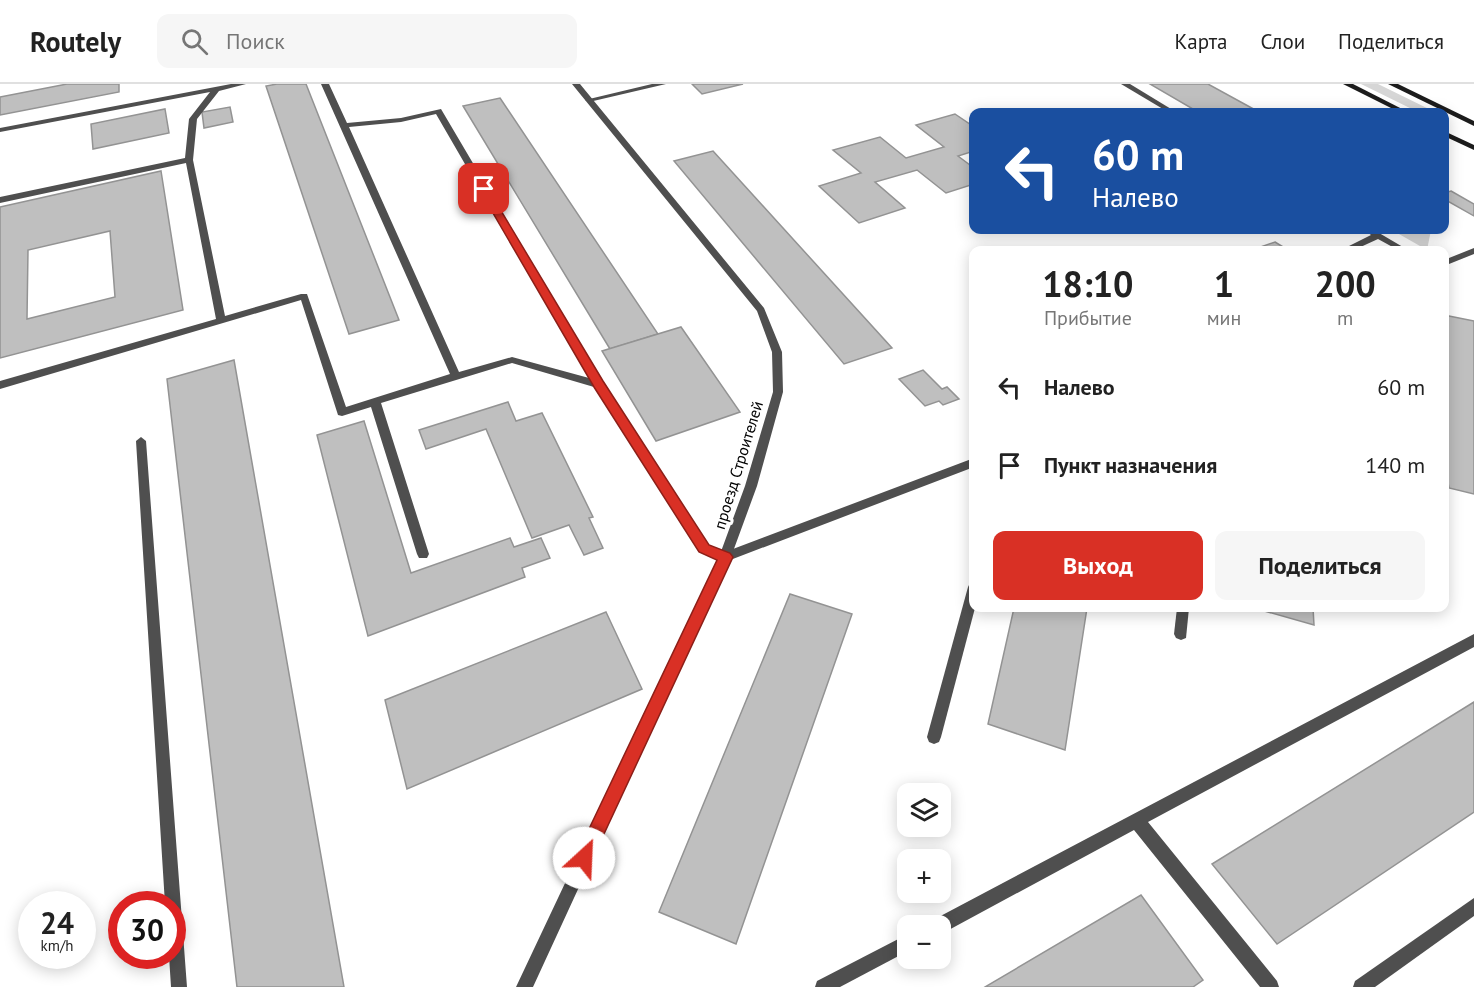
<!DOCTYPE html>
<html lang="ru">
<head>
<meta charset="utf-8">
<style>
  :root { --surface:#fff; --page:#f6f6f6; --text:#222; --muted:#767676; --line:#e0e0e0; --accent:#d93025 }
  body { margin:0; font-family:"PT Sans",sans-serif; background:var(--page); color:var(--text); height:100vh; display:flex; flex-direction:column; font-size:22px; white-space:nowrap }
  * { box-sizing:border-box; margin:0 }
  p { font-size:20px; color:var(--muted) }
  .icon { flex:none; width:33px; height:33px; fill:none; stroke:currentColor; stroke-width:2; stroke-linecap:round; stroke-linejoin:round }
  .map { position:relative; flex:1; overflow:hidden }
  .sheet { position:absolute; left:969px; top:162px; width:480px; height:366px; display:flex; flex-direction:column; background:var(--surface); border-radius:12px; box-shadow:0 3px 15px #0003 }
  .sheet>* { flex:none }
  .guide { position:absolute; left:969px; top:24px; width:480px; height:126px; border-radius:12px; box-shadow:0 3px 15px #0003; background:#1a4fa0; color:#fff; overflow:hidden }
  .fabs { position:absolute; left:897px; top:699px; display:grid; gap:12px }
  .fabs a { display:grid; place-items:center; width:54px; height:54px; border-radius:12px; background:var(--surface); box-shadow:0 3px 15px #0003; font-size:30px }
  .speed { position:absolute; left:18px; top:807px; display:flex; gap:12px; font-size:30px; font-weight:700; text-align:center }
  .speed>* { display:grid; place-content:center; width:78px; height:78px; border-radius:50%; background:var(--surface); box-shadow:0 3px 15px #0003; line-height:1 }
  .speed small { font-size:15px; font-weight:400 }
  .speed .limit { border:9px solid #d22; background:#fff; color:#111 }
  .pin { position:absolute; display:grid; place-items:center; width:51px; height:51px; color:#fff; margin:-26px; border-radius:12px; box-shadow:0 3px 9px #0006 }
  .me { position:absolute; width:66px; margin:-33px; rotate:25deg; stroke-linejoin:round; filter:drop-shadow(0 0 4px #0008) }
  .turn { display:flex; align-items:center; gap:21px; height:126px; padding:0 24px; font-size:27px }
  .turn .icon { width:78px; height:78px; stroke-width:2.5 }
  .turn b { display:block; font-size:42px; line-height:51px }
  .eta { display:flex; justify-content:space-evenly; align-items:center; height:102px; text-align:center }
  .eta b { font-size:36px; font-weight:700; line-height:42px }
  .button { display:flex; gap:12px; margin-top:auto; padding:12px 24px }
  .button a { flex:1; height:69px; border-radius:12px; background:var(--accent); color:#fff; font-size:24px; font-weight:700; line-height:69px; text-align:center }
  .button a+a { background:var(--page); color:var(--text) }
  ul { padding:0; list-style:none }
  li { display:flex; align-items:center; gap:18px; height:78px; padding:0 24px }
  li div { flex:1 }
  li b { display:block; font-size:22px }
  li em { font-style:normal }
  header { display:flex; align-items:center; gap:36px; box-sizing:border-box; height:84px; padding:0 30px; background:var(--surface); border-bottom:2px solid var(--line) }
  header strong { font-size:28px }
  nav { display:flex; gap:33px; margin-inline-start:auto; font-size:21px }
  .search { width:420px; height:54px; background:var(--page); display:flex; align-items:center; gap:15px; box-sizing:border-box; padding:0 21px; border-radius:12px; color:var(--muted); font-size:22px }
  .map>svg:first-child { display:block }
  .green { fill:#d6d6d6 }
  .building { fill:#bfbfbf; stroke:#939393; stroke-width:1.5; fill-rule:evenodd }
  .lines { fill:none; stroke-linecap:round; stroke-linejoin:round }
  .lane { fill:#4f4f4f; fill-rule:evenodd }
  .street { fill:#4f4f4f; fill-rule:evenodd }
  .secondary { fill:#1c1c1c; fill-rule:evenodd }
  .route { fill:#d93025; stroke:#8d1f18; stroke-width:1.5 }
  .labels { text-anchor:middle; stroke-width:6; stroke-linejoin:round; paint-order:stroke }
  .street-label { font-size:16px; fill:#000; stroke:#fff }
</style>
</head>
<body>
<header>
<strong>Routely</strong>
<div class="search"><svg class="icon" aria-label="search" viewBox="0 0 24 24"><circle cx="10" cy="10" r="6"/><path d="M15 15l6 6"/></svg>Поиск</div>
<nav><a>Карта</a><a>Слои</a><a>Поделиться</a></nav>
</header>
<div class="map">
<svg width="1474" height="903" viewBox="0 0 1474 903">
  <rect width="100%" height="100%" fill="#fff"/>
  <g class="green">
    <path d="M1361,0H1378L1435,28H1418Z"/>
    <path d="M1392,146H1431L1427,166Z"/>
  </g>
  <g class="building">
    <path d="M67,0H119V8L0,31V13Z"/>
    <path d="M277,0H306L399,236L349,250L266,2Z"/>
    <path d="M692,0H743L702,10Z"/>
    <path d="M1150,0H1208L1259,28H1198Z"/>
    <path d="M500,14L658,250L610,265L463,22Z"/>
    <path d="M230,23L233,38L204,44L202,28Z"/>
    <path d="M165,25L169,49L93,65L91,40Z"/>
    <path d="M955,30L974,43V67L958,72L974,84V100L946,109L917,86L875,98L905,124L859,139L819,102L861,89L833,66L880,53L906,74L944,63L916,41Z"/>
    <path d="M713,67L892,264L844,280L674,77Z"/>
    <path d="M161,87L183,226L0,274V123ZM110,147L115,213L27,235L28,166Z"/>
    <path d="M1451,107L1474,120V132L1444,115V109Z"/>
    <path d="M1275,158L1288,166H1252Z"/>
    <path d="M1444,231L1474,237V410L1449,404L1444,378Z"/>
    <path d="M681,243L740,328L656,357L602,267Z"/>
    <path d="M234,276L344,903H237L167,295Z"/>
    <path d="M923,286L942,305L947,303L959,315L943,321L939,317L925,322L899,295Z"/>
    <path d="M508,318L516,337L542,329L593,433L589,434L603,464L584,471L569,441L532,454L486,345L426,365L419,346Z"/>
    <path d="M364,337L411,489L510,454L514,463L541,454L550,474L522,484L525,493L368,552L317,351Z"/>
    <path d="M790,510L852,530L736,860L659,828Z"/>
    <path d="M1014,524H1087L1065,666L988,640Z"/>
    <path d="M1254,524H1313L1314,541Z"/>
    <path d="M606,528L642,605L407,705L385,616Z"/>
    <path d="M1474,618V728L1277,860L1212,780Z"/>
    <path d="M1141,811L1203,896L1193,903H985Z"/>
  </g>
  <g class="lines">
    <g class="lane">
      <path d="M231,0H246L219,7L197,35L193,76L225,232L301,210H307L346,323L450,290L321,0H329L347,39L401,34L441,25L602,298L708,462L725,468L974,374V383L725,478L700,468L594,303L512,279L381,319L429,470L427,474H419L417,470L371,323L342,332L338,331L301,216L0,305V297L216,235L186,79L0,119V113L185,74L189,35L210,8L0,48V44ZM436,30L589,294L512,273L459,288L349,43L401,38Z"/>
      <path d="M652,0H666L589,18L585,16Z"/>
      <path d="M1121,0H1130L1176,28H1168Z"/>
      <path d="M1365,146H1374L1408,166H1398L1378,155L1354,166H1344L1345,164L1371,151Z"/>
      <path d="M1474,164V170L1444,182V176Z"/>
      <path d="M141,353L146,357L187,903H171L169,872H172V820H165L136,357Z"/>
      <path d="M974,498L975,524L941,653L939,658L934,660L929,658L927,653L968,503L970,499Z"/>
      <path d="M1177,524H1189L1186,554L1181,556L1176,554L1174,550Z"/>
      <path d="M1474,550V563L1148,738L1277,897L1279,903H1260L1134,746L945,848L940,849V842H931L933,836Z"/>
      <path d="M908,850V867L840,903H815L817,897Z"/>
    </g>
    <g class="street">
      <path d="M572,0H580L764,224L782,268L783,308L757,402L731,473L533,903H516L719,473L745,402L773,308L772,268L757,227Z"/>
      <path d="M1474,814V832L1375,903H1353L1355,897Z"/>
    </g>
    <g class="secondary">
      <path d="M1343,0H1353L1408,28H1399Z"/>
      <path d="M1388,0H1398L1474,37V42Z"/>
      <path d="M1444,47L1474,61V66L1444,52Z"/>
    </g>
  </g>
  <path class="route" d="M484,102L488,105L603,297L709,461L730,469L733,473L590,780L584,783L578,780L575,774L578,768L717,476L699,468L594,303L479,105Z"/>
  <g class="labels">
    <g class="street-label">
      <text transform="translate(738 381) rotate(-73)" y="6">проезд Строителей</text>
    </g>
  </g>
</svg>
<div class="fabs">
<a><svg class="icon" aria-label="layers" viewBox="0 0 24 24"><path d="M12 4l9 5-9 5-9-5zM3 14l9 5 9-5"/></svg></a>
<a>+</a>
<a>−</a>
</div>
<div class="speed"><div>24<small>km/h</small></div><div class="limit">30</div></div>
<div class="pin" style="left:484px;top:105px;background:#d93025"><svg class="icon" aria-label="arrive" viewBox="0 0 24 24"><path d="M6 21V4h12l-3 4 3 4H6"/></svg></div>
<svg class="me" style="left:584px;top:774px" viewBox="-20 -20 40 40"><circle r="19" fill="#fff"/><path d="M0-13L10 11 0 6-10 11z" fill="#d93025"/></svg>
<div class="guide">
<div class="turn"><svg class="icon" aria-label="left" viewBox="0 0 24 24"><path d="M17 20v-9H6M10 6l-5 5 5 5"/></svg><div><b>60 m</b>Налево</div></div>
</div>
<section class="sheet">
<div class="eta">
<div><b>18:10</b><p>Прибытие</p></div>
<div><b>1</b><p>мин</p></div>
<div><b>200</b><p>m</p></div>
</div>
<ul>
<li><svg class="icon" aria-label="left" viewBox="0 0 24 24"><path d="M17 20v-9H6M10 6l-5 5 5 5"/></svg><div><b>Налево</b></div><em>60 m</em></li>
<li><svg class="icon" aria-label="arrive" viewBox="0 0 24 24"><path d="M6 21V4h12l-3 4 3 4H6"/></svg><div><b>Пункт назначения</b></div><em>140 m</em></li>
</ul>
<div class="button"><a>Выход</a><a>Поделиться</a></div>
</section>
</div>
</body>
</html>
